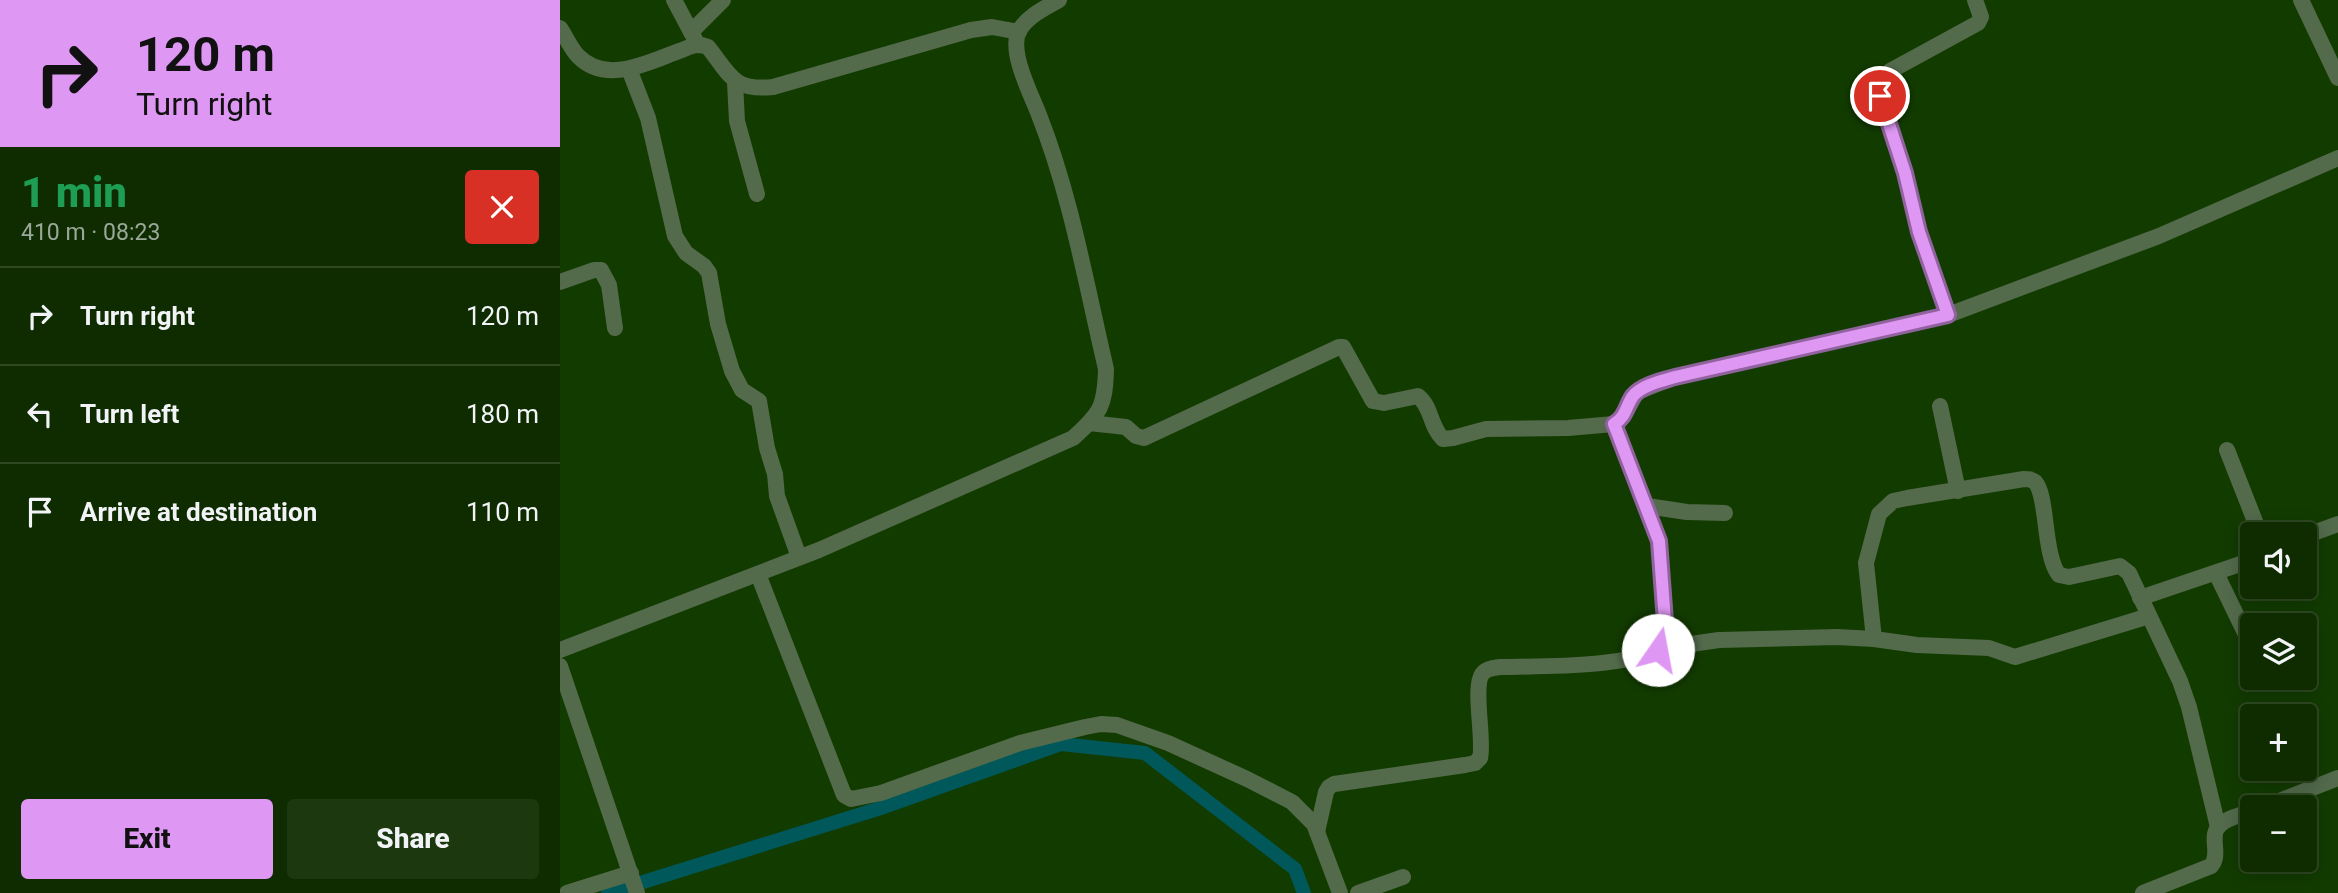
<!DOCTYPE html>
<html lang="en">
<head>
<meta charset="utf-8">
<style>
  :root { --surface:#0e2c00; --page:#1c380f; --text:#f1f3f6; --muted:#9ba799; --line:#2e4822; --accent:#de98f3 }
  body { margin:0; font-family:Roboto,sans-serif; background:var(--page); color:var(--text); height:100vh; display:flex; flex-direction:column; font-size:26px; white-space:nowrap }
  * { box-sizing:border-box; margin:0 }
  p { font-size:23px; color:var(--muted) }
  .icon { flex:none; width:38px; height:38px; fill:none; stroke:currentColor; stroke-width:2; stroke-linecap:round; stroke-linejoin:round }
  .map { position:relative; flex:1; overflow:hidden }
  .side { display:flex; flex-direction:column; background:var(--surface); width:560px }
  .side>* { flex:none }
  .guide { background:#de98f3; color:#111; overflow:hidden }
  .buttons { position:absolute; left:1680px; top:522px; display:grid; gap:14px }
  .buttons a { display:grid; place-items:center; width:77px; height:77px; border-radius:7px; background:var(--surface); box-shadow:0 4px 18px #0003,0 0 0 2px var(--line); font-size:35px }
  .pin { position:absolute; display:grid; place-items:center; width:60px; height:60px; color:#fff; margin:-30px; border:4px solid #fff; border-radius:50%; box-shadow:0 2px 7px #0007 }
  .me { position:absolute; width:77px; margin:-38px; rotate:12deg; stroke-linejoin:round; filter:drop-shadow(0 0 5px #0008) }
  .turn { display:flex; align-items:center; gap:24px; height:147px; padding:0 21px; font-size:32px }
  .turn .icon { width:91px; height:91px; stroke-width:2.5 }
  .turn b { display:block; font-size:49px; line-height:60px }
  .round { display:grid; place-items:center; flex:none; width:74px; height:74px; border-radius:7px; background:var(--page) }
  .summary { display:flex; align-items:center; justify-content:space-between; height:119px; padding:0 21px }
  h1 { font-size:42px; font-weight:800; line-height:52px; color:#1e9e55 }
  .button { display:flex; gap:14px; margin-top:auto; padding:14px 21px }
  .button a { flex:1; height:80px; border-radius:7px; background:var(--accent); color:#111; font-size:28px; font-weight:800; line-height:80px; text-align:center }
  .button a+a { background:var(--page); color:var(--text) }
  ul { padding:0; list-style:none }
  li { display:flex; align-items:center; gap:21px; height:98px; padding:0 21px; border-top:2px solid var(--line) }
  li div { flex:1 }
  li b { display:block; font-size:26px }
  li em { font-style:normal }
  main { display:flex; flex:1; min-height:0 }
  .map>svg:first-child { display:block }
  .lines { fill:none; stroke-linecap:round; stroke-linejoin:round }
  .canal { stroke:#00585b; stroke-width:14 }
  .minor { stroke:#536a4b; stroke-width:16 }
  .route-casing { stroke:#90639e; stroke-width:18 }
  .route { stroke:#de98f3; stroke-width:12 }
</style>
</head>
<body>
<main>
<section class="side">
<div class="guide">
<div class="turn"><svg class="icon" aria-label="right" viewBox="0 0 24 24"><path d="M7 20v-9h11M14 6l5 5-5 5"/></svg><div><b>120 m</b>Turn right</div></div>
</div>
<div class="summary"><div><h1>1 min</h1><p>410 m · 08:23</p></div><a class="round" style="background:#d93025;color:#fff"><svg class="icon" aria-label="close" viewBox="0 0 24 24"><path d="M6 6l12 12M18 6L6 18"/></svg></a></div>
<ul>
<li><svg class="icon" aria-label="right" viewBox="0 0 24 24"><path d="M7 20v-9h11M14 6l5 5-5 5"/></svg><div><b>Turn right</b></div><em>120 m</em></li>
<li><svg class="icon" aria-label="left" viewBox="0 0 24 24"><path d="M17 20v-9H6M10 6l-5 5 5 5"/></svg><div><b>Turn left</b></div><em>180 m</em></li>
<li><svg class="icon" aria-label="arrive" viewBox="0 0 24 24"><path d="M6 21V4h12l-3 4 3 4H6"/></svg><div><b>Arrive at destination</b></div><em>110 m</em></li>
</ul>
<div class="button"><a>Exit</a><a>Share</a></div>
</section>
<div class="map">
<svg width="1778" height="893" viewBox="0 0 1778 893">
  <rect width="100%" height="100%" fill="#123b00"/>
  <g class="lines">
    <path class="canal" d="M48,893L324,807L501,744L585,753L735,869L744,893"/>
    <g class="minor">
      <path d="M114,0L138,45"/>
      <path d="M1741,0L1778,78"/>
      <path d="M0,28C6,37 11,49 18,56C47,86 90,61 122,50C131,46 138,43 148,47C171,76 173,91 213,87L411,30L432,27L459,32"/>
      <path d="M131,32L163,0"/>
      <path d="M69,69L88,118L115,236L126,253L144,266L149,273L158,324L172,371L182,390L199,401L207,448L215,474L217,496L239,557"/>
      <path d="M175,82L177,121L197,194"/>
      <path d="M0,282L34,270H41L49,285L55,328"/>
      <path d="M1388,315L1359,232L1345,173L1320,95L1321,81L1330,71L1418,23L1421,17L1415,0"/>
      <path d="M1380,406L1398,491"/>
      <path d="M529,423L566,427L576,436L584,438L779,347H783L813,401L824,403L858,396C872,407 870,427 883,439L893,438L926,429L1008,428L1054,424L1063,417L1077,392L1115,377L1388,315L1599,236L1778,158"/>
      <path d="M1667,450L1700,534"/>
      <path d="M1087,506L1127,512L1165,513"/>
      <path d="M1745,536L1778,524"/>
      <path d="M1656,573L1688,639"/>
      <path d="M198,574L284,795L291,799L321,793L460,743L525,727L541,724L557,725L608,743L687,779L732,802L754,824L780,893"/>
      <path d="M1580,598L1692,560"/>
      <path d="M1314,639L1306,563L1319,514L1333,501L1347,498L1464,479C1469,479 1471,479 1475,482C1488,495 1483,555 1499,575L1509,577L1560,566L1569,573L1620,681L1629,707L1658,827"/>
      <path d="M1103,648L1159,640L1277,637L1314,639L1357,645L1429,648L1455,657L1589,616"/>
      <path d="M0,650L259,550L513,438C541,413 545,406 546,369C526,284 511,196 479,115C471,94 450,54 458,33C465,17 485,8 499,0"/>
      <path d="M0,666L77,893"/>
      <path d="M1704,807L1778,778"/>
      <path d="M757,832L766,792L769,787L774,784L905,765L915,763L920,758C925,740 911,682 924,672C928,668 934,668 940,667C983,666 1065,668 1103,648L1106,635L1099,541L1054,424"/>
      <path d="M7,893L71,873"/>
      <path d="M798,893L843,877"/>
      <path d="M1583,893L1651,866C1662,854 1647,835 1661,824C1668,817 1683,815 1692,811"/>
    </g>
  </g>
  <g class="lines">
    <g class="route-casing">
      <path id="route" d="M1098,650L1105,644L1106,635L1099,541L1054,424C1066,417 1066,406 1073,396C1082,385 1102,381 1115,377L1388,315L1359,232L1345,173L1320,96"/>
    </g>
    <use href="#route" class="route"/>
  </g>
</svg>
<div class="buttons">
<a><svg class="icon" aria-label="sound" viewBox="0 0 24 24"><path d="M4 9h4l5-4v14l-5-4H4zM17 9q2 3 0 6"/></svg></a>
<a><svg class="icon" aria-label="layers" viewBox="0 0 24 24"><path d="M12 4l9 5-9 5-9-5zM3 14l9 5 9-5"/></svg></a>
<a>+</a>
<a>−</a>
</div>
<div class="pin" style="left:1320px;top:96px;background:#d93025"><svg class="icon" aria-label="arrive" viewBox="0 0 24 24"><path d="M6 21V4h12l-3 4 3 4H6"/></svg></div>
<svg class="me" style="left:1098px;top:650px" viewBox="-20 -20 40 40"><circle r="19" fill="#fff"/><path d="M0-13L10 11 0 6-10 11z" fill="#de98f3"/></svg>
</div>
</main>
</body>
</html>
